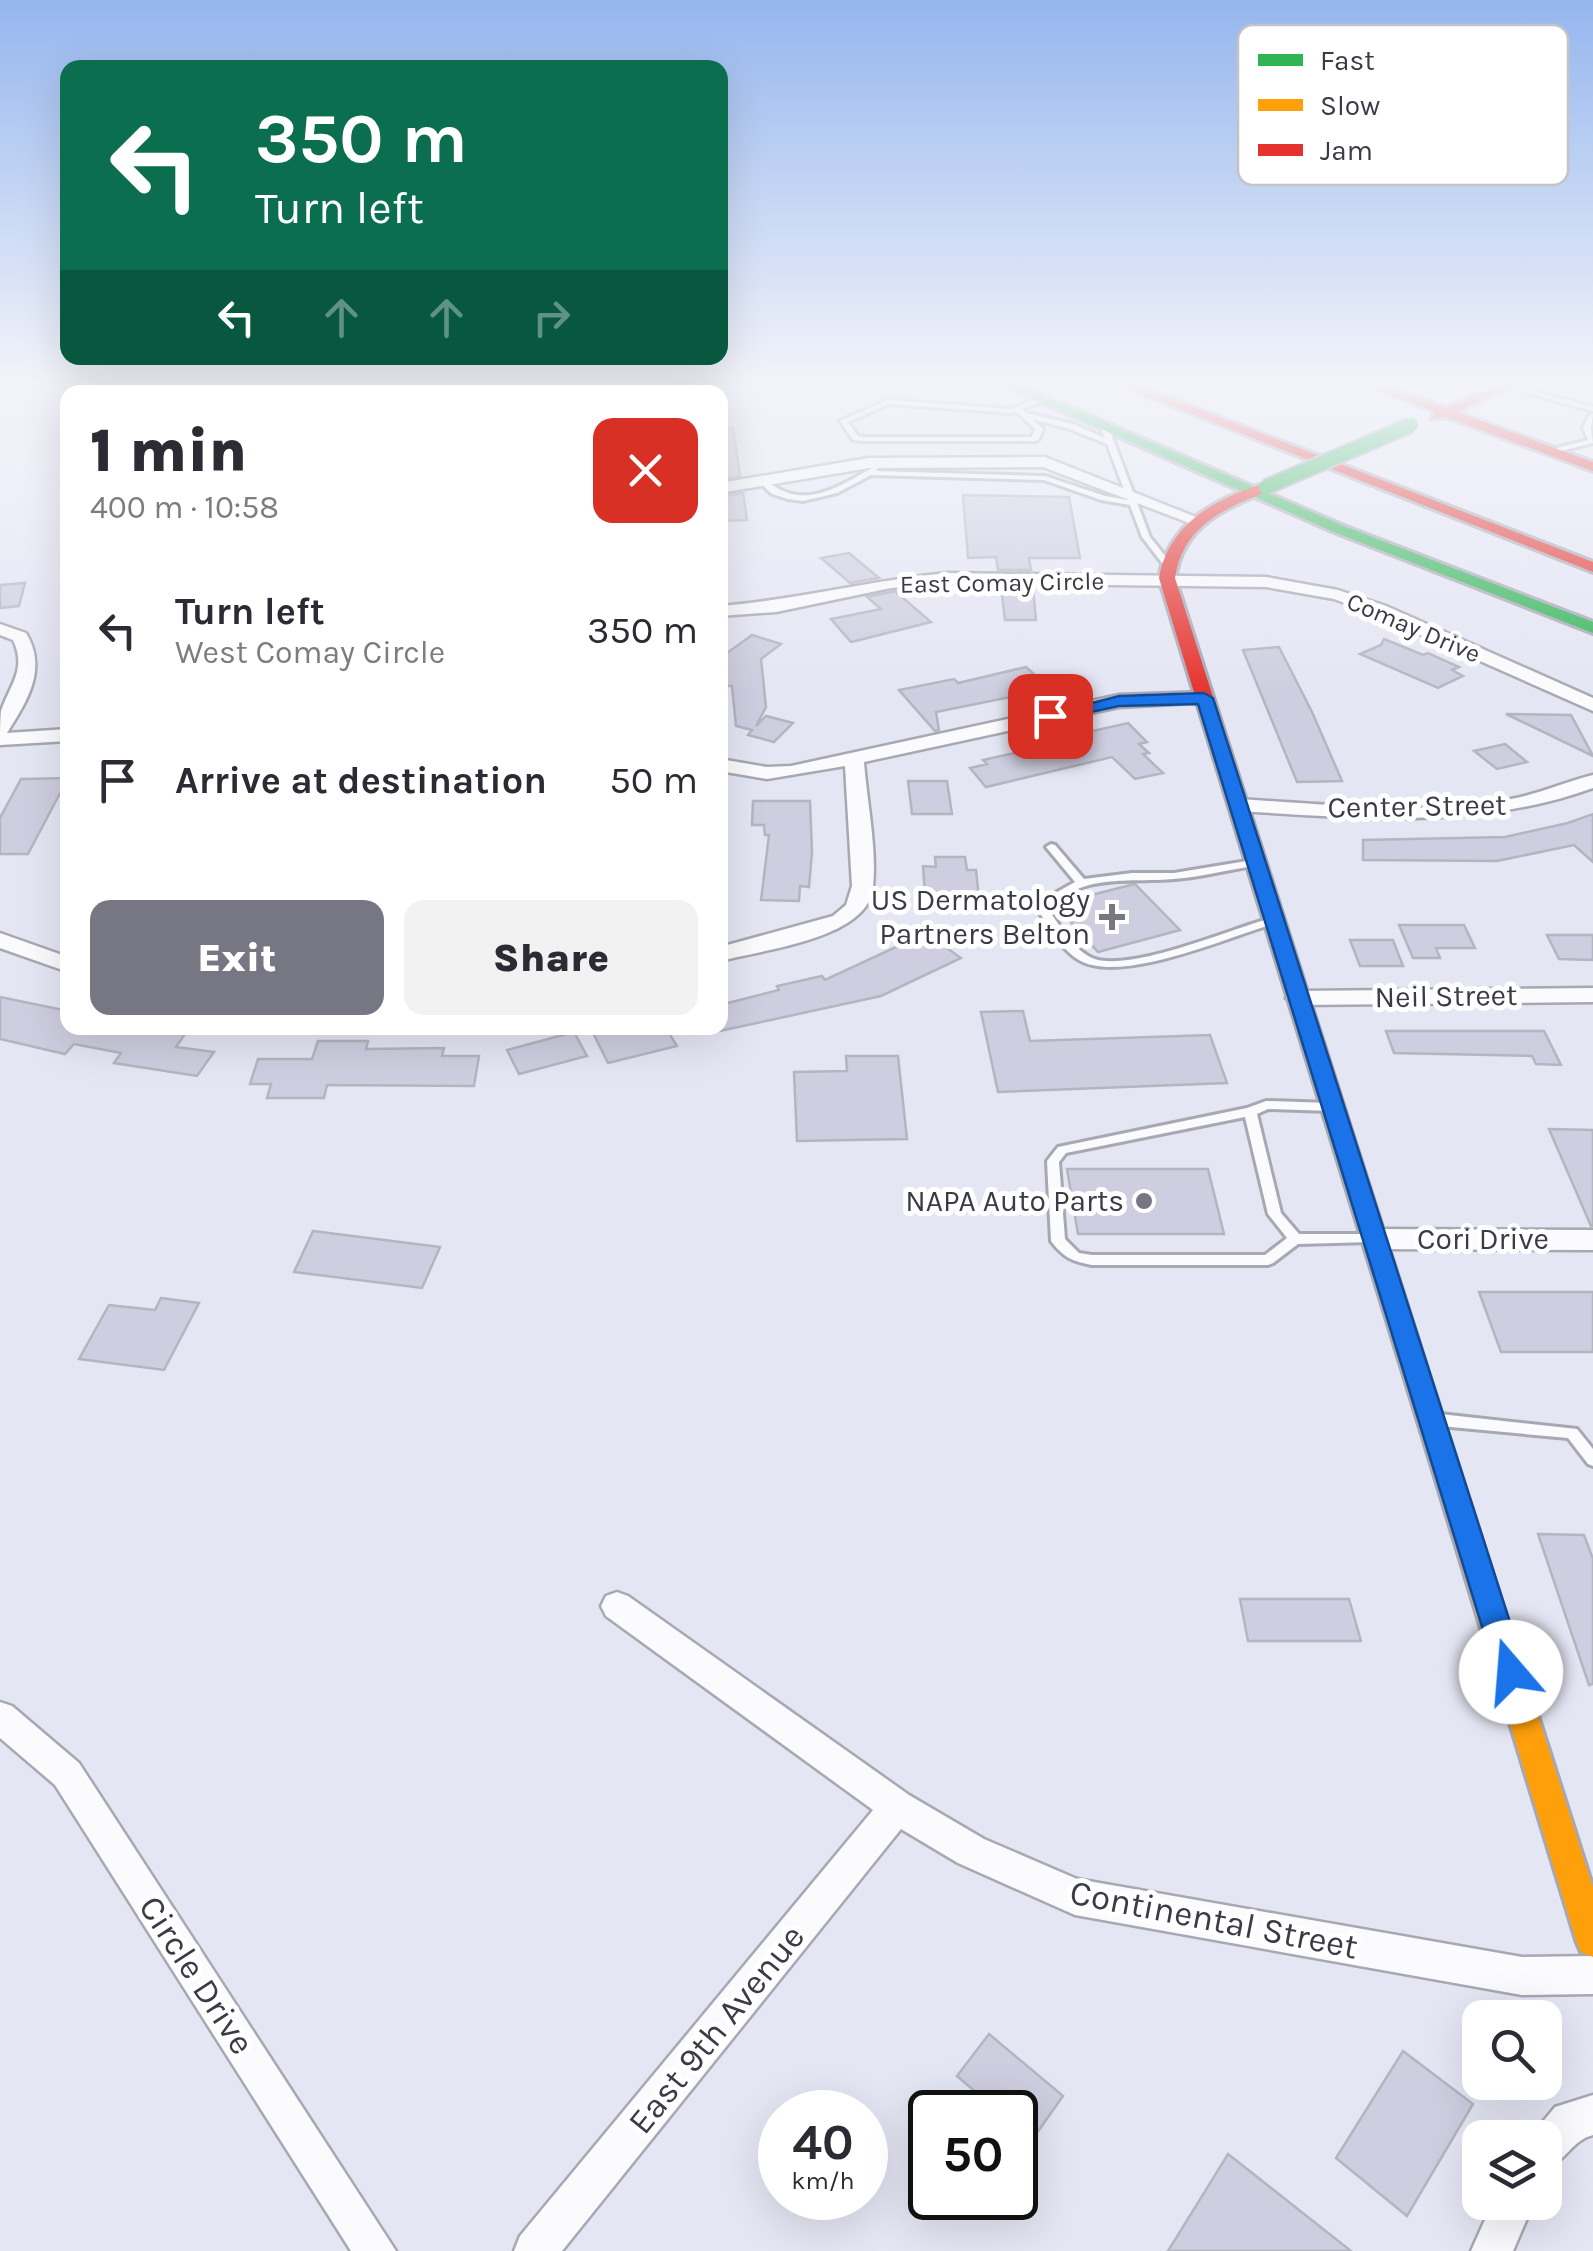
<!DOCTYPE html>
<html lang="en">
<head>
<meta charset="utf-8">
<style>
  :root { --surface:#fff; --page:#f2f2f3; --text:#2b2b33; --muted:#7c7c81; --accent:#767782 }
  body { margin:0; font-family:Karla,sans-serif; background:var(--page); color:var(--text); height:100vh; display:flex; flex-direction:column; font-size:38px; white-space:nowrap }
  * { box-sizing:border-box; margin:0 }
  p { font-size:32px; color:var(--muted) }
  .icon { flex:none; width:55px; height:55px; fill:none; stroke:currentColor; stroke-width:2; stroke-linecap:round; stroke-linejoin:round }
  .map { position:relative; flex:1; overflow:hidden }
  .details { position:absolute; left:60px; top:385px; width:668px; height:650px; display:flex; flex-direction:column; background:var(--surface); border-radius:20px; box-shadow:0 10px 40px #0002 }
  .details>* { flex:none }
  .banner { position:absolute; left:60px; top:60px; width:668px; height:305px; border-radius:20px; box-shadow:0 10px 40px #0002; background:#0b6e4f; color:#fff; overflow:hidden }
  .controls { position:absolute; left:1462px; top:2000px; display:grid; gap:20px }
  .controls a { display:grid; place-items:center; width:100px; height:100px; border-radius:20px; background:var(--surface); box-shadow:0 10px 40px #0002; font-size:50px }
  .speed { position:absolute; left:758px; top:2090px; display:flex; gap:20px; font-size:50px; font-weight:700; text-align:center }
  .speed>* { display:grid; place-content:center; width:130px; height:130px; border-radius:50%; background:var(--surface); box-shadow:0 10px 40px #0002; line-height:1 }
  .speed small { font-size:25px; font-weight:400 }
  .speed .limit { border:5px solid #111; border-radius:15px; background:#fff; color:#111 }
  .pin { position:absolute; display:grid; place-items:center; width:85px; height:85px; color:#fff; margin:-42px; border-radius:20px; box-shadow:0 5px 15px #0006 }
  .me { position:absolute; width:110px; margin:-55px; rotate:342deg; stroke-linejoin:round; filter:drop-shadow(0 0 8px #0008) }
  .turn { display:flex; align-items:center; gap:35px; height:210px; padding:0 30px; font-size:45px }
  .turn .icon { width:130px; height:130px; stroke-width:2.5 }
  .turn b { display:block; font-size:70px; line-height:85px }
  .lanes { display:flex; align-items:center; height:95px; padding:0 30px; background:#0003; justify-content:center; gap:50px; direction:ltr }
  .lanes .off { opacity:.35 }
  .round { display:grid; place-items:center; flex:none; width:105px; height:105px; border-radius:20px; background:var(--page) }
  .head { display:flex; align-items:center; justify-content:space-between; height:170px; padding:0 30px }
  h1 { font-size:60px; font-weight:800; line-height:75px }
  .action { display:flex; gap:20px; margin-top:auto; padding:20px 30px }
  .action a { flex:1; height:115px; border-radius:20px; background:var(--accent); color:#fff; font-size:40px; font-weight:800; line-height:115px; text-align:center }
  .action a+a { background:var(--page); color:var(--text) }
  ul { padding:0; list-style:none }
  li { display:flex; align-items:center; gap:30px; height:150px; padding:0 30px }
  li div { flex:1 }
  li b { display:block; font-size:38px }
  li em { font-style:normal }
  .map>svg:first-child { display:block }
  .building { fill:#cecee0; stroke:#b5b5c0; stroke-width:2.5 }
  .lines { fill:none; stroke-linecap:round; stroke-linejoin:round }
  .lane-casing { stroke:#a8a8b3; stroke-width:6 }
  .street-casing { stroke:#a8a8b3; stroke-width:5 }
  .fast-casing { stroke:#a8a8b3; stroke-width:6 }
  .slow-casing { stroke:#a8a8b3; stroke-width:6 }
  .jam-casing { stroke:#a8a8b3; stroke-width:6 }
  .lane { fill:#fbfbfd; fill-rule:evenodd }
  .street { fill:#fbfbfd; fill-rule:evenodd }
  .fast { fill:#30b455; fill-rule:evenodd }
  .slow { fill:#ff9f0a; fill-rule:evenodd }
  .jam { fill:#e5322d; fill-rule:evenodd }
  .fast-bridge-casing { stroke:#a8a8b3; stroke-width:18; stroke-linecap:butt }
  .fast-bridge { stroke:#30b455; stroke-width:14 }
  .route { fill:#1a73e8; stroke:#114b97; stroke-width:2.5 }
  .poi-dot { fill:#767782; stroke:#fff; stroke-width:4 }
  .labels { text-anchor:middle; stroke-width:10; stroke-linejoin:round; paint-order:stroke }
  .far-street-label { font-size:25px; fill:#3a3b45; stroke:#fff }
  .street-label { font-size:30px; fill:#3a3b45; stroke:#fff }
  .poi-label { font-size:30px; fill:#3a3b45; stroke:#fff; text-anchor:end }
  .near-street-label { font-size:35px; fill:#3a3b45; stroke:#fff }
  .key { fill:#fff; stroke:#c4c4c7; stroke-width:2.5 }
  .key-label { font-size:28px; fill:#3a3b45 }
</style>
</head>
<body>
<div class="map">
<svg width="1593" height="2251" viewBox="0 0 1593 2251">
  <rect width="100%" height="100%" fill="#e5e6f4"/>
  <g class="building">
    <path d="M733,428L740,476L720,479V430Z"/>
    <path d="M743,493L747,520L720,521V497Z"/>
    <path d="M963,495L1069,497L1080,558H1029L1031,570H998L996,557L968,558Z"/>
    <path d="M849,553L879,578L850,583L821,558Z"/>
    <path d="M25,583L19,606L0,608V585Z"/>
    <path d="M1001,587L1033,588L1036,620H1005Z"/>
    <path d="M895,591L931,622L851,642L831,619L881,609L867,597Z"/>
    <path d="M752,635L781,644L761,659L766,707L756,726L766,716L793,723L774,742L748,735L752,730L736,726L732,686H722L720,658Z"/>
    <path d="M1384,639L1423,655L1428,653L1459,667L1452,670L1463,676L1438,688L1360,654L1381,645Z"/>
    <path d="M1279,647L1312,712L1342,781L1297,782L1243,650Z"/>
    <path d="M1026,667L1050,689L936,712L939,730L935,731L899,690L954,679L958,683Z"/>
    <path d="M1506,714L1571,715L1593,756Z"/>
    <path d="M1128,723L1147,742L1139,744L1149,753L1143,754L1163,773L1135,779L1112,757L986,787L970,768L987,764L983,760L1024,751L1021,747Z"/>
    <path d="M1505,744L1527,762L1497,769L1474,751Z"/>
    <path d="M68,778L28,854H0V818L21,779Z"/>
    <path d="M908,781H947L952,814H912Z"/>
    <path d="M753,801H810L812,852L809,887L800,886L799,901L761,900L769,835H765L764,825H752Z"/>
    <path d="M1593,814V862L1574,845L1497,861L1363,860V840L1505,837L1568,823Z"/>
    <path d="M935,857H965L967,870H976L980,907H926L923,866L936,867Z"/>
    <path d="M1135,884L1180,930L1098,952L1058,908L1064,902Z"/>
    <path d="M1399,925H1464L1475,948H1436L1440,958H1413Z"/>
    <path d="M926,933L961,958L881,996L720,1031V1005L779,990L777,986L822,976L825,980Z"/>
    <path d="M1547,935H1593V960L1559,959Z"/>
    <path d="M1350,940H1393L1403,966H1360Z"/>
    <path d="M0,997L68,1011V1028H161L187,1031L176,1047L214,1052L197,1076L114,1063L121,1053L74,1044L65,1054L0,1039Z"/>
    <path d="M1023,1011L1030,1041L1210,1035L1227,1083L998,1092L981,1012Z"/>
    <path d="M617,1028H666L677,1046L608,1063L593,1033Z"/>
    <path d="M1386,1031H1544L1561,1065L1536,1064L1532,1056L1394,1053Z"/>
    <path d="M574,1032L587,1056L519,1074L507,1050Z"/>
    <path d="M318,1041H368L366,1049L444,1048L442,1056H479L474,1086L327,1085L324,1098H267L271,1084H250L258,1059H312Z"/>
    <path d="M846,1056H898L907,1139L797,1141L794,1072L847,1071Z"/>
    <path d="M1549,1129L1593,1130V1226H1591Z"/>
    <path d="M1067,1169H1208L1224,1234H1078Z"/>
    <path d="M313,1231L440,1247L422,1288L294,1272Z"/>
    <path d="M1479,1292H1593V1352H1501Z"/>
    <path d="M161,1298L199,1303L164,1370L79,1359L109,1305L155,1310Z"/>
    <path d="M1538,1534L1584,1535L1593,1559V1684L1589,1685Z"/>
    <path d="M1240,1599H1349L1361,1641H1248Z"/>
    <path d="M989,2034L1063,2096L1032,2140L1015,2126V2112H999L957,2076Z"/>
    <path d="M1403,2051L1473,2104L1407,2216L1336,2158Z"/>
    <path d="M1228,2154L1351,2251H1168Z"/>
  </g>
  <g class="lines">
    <g class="lane-casing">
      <g id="lane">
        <path d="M1455,380H1465L1496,393L1490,394Z"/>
        <path d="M1507,384L1593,407V411L1505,387L1503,386Z"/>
        <path d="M1038,398L1045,400L1023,409L1026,413L1073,424L1105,438L1101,428L1108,426L1150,537L1169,561L1168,563H1162L1142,537L1130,505L1101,500L1044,480L871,475L837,493L803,501L788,499L772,494L760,483L767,481C804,512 839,486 874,467L878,469L876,471L1045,476L1105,496L1128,500L1107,444L1067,428L1032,419L1043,429L1039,439L1035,441H865L853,440L840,421L888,400L1011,409ZM889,404L1012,413L1017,412L1035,429L1032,437H865L858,436L848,422Z"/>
        <path d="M1593,414L1591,428L1593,443L1553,453V449L1588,440L1583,428L1589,416Z"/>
        <path d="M1051,844L1055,845L1084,879L1132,873H1174L1253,860L1258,863L1253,866C1227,870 1201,877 1174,879C1134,883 1074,872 1050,912C1061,927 1074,950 1092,958C1129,973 1228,930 1268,919L1272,918L1277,921L1276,923C1230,936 1121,985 1079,960C1062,950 1050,928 1039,912L1048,897L1075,882L1046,847Z"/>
        <path d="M1266,1101L1331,1103L1337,1107L1331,1111L1268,1109L1257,1114L1281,1213L1299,1234H1366L1371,1236L1373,1239L1371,1242L1298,1244L1273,1263L1268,1265H1092C1072,1261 1064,1258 1051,1241L1047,1161L1058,1147L1247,1108ZM1245,1117L1268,1214L1287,1238L1265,1255H1092L1079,1253L1065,1239L1059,1162L1066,1153Z"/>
        <path d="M1440,1414L1577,1429L1593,1449V1466L1588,1464L1568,1438L1440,1426L1435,1424L1433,1420L1435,1416Z"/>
      </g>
    </g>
    <g class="street-casing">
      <g id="street">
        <path d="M193,383L235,392L188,390L186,387Z"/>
        <path d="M1045,457L1206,521L1192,524L1043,467L869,468L720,493V483L869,458Z"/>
        <path d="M948,573L1266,577L1338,590L1386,606L1593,698V711L1374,614L1334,599L1266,587L948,583L891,588L776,612L720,616V606C797,600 871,580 948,573Z"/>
        <path d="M0,624L26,633C48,669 27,701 7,733L68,729V741L0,745C0,735 0,721 1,711C10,685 27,669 13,640L0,635Z"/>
        <path d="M1205,692L1212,694V702L1119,707L864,762C867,802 877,848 873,887C869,939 761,950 720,961V947L833,916L846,905L852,886L845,766L767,779L720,771V759L767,767L791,766L1119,695Z"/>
        <path d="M1593,775V788C1477,830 1358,818 1238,811L1228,805L1238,799C1328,804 1422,816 1511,799C1539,794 1565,782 1593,775Z"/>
        <path d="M0,933L68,957V972L0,948Z"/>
        <path d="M1593,988V1002L1298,1005L1286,998L1298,991Z"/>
        <path d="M1374,1229L1593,1230V1250L1374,1249L1365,1246L1361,1239L1365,1232Z"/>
        <path d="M617,1592L628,1596L909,1795L984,1839L1077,1879L1522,1957L1593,1956V1994L1522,1995L1075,1915L958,1863L901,1829L562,2251H514L520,2236L873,1810L606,1616L601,1606L606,1596Z"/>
        <path d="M0,1702L12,1706L79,1763L396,2251H351L55,1785L0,1738Z"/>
        <path d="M1593,2095V2135C1572,2140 1565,2162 1545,2170V2138L1531,2136L1555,2107Z"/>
        <path d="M1493,2202H1534L1513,2251H1471Z"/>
      </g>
    </g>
    <g class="fast-casing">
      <g id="fast">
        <path d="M990,380H1008L1344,526L1593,622V633L1334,532Z"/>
        <path d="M1268,895L1278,901L1447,1431L1443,1438L1434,1442L1425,1438L1421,1431L1258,901Z"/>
      </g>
    </g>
    <g class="slow-casing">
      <path id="slow" d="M1434,1420L1443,1424L1447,1431L1593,1888V1957L1581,1952L1576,1940L1421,1431L1425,1424Z"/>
    </g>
    <g class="jam-casing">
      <g id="jam">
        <path d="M1106,380H1124L1593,562V572Z"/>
        <path d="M1354,380H1373L1446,408L1508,380H1526L1457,412L1593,462V471L1446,417L1432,419L1435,412Z"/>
        <path d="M1266,483L1271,484V490C1225,508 1183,525 1175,578L1278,901L1268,907L1258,901L1159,578C1169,523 1216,498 1266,483Z"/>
      </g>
    </g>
    <use href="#lane" class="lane"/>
    <use href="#street" class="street"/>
    <use href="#fast" class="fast"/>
    <use href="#slow" class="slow"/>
    <use href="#jam" class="jam"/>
    <g class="fast-bridge-casing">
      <path id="fast-bridge" d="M1266,487L1411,425"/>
    </g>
    <use href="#fast-bridge" class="fast-bridge"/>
  </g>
  <linearGradient id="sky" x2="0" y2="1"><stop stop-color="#95b6ee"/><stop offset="0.55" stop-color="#f3f4fa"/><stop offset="1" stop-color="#f3f4fa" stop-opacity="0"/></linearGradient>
  <rect width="1593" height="696" fill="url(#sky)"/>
  <path class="route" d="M1204,693L1213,698L1526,1672L1522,1682L1511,1686L1500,1682L1496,1672L1198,704L1119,706L1050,721L1041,716L1119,696Z"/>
  <g class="poi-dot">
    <path d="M1107 902h10v10h10v10h-10v10h-10v-10h-10v-10h10z"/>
    <circle cx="1144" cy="1201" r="10"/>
  </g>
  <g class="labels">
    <g class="far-street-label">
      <text transform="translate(1002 582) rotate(-1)" y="9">East Comay Circle</text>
      <text transform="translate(1414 627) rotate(23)" y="9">Comay Drive</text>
    </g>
    <g class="street-label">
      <text transform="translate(1417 806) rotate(-1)" y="10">Center Street</text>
      <text transform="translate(1446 996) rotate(-1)" y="10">Neil Street</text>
      <text x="1483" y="1249">Cori Drive</text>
    </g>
    <g class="poi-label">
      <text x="1090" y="910">US Dermatology<tspan x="1090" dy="34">Partners Belton</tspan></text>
      <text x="1124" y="1211">NAPA Auto Parts</text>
    </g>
    <g class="near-street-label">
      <text transform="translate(1214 1919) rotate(11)" y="12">Continental Street</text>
      <text transform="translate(197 1975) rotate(57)" y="12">Circle Drive</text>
      <text transform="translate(716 2029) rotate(-51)" y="12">East 9th Avenue</text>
    </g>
  </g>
  <rect x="1238" y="25" width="330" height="160" rx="15" class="key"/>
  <rect x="1258" y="54" width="45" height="12" fill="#30b455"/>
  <rect x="1258" y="99" width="45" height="12" fill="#ff9f0a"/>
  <rect x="1258" y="144" width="45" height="12" fill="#e5322d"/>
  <g class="key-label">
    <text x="1320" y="70">Fast</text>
    <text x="1320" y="115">Slow</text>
    <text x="1320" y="160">Jam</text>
  </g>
</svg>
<div class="controls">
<a><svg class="icon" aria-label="search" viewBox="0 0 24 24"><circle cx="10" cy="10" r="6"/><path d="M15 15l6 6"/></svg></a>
<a><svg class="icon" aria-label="layers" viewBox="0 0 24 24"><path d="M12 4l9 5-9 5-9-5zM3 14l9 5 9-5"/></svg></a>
</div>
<div class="speed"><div>40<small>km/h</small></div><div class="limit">50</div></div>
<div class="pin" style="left:1050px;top:716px;background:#d93025"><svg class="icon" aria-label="arrive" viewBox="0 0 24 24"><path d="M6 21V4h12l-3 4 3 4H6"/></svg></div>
<svg class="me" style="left:1511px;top:1672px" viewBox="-20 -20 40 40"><circle r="19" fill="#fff"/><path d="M0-13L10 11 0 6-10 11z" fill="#1a73e8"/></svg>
<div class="banner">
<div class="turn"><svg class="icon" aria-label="left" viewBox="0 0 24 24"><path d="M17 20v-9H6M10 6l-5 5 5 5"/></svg><div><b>350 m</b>Turn left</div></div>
<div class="lanes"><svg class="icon" aria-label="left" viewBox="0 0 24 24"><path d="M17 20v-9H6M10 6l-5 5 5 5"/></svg><svg class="icon off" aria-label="ahead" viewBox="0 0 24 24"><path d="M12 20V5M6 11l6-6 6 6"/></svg><svg class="icon off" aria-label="ahead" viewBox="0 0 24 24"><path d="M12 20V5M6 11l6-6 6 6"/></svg><svg class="icon off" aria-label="right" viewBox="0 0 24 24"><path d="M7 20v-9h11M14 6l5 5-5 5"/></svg></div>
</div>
<section class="details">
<div class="head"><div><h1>1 min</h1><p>400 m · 10:58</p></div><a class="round" style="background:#d93025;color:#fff"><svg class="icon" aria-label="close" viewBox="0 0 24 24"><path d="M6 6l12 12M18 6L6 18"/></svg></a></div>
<ul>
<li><svg class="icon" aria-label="left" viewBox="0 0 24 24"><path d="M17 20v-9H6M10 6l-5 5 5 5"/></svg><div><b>Turn left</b><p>West Comay Circle</p></div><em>350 m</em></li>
<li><svg class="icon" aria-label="arrive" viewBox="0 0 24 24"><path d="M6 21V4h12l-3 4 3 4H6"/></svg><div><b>Arrive at destination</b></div><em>50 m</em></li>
</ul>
<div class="action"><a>Exit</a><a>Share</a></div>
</section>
</div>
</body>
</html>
